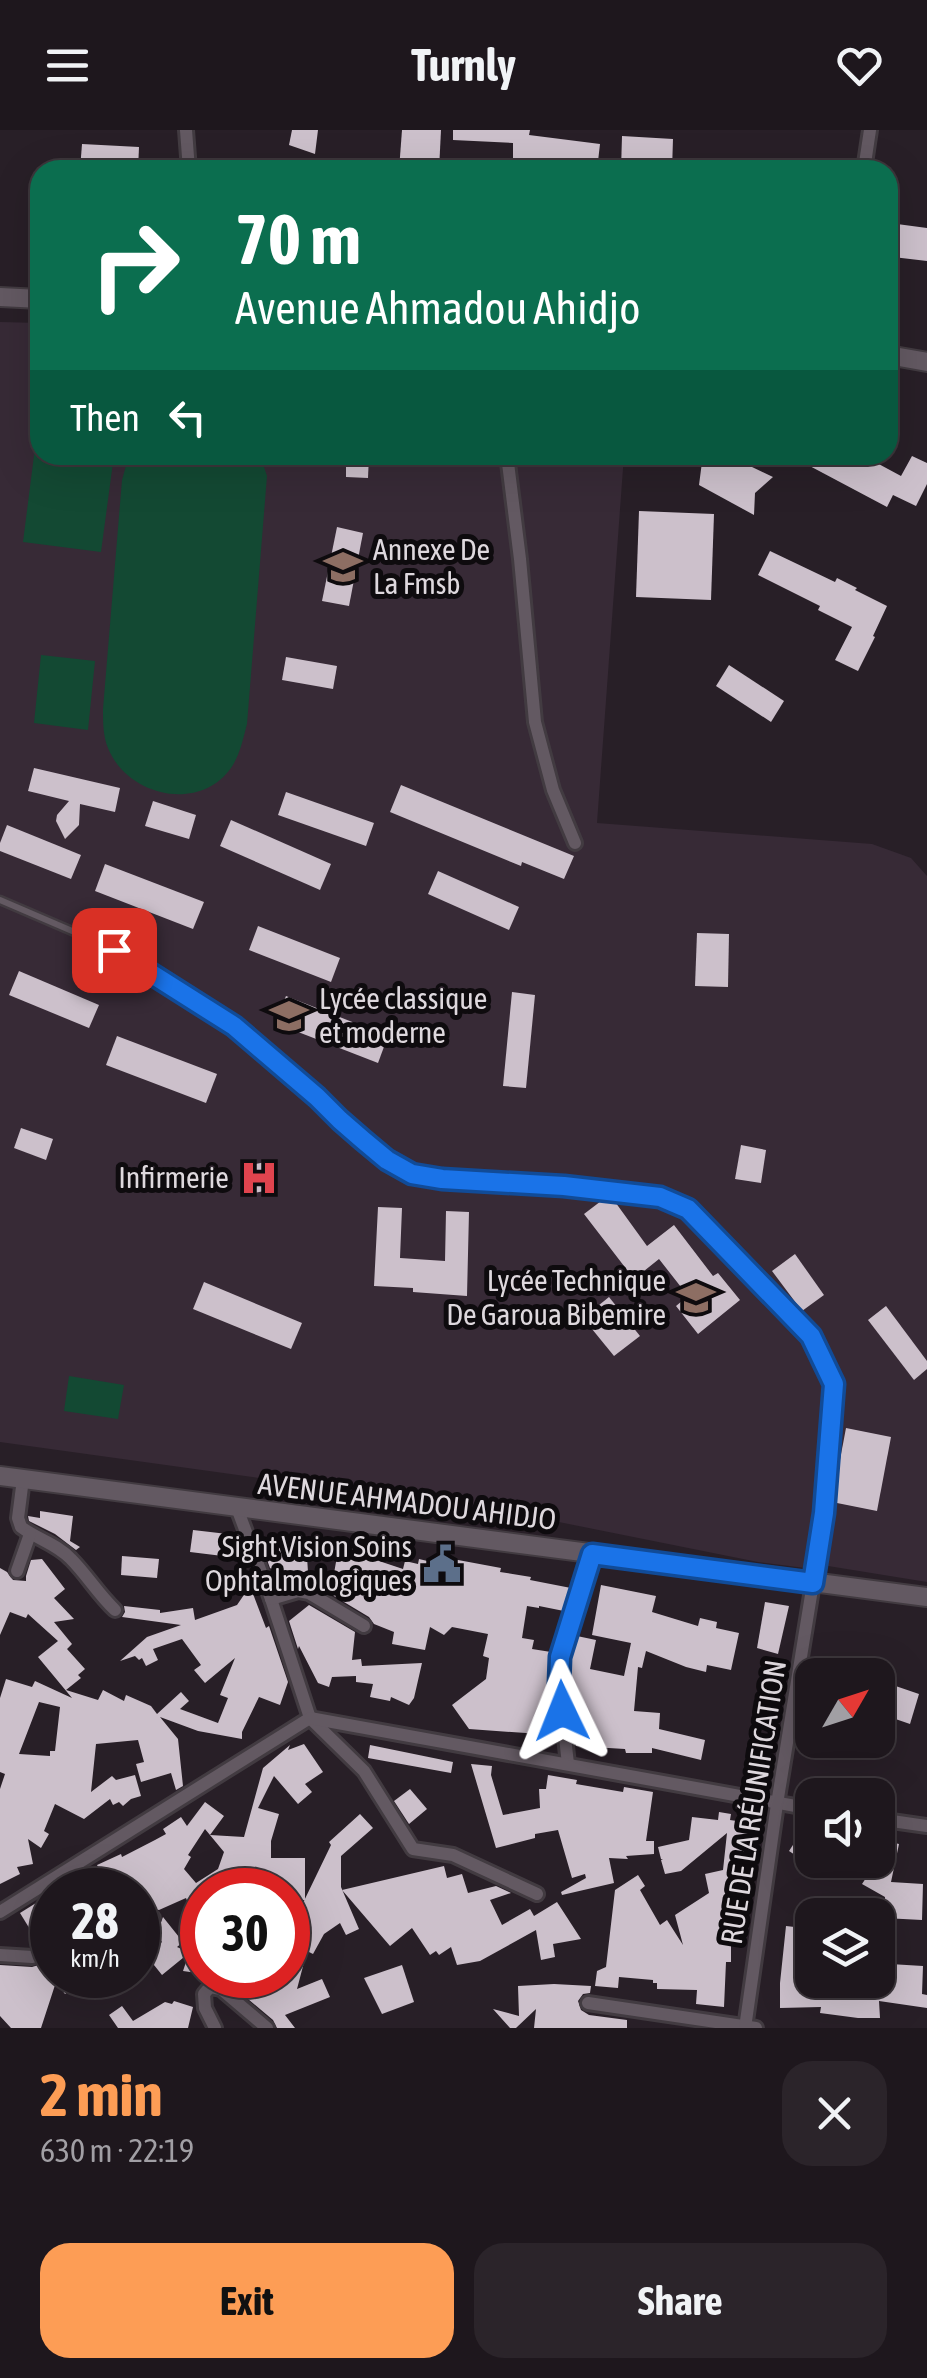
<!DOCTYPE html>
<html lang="en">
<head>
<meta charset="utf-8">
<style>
  :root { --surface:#1e171d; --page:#2b242a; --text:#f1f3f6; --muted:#a19fa4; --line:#3c363b; --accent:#fd9d55 }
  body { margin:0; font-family:"Asap Condensed",sans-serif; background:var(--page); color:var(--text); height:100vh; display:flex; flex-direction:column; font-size:38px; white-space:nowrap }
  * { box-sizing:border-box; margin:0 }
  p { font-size:32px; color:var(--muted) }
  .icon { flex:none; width:55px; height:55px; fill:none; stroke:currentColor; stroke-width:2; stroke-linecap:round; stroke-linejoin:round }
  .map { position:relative; height:1898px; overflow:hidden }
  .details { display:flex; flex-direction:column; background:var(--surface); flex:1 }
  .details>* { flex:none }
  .hud { position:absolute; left:30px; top:30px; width:868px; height:305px; border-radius:30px; box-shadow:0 10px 40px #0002,0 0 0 2px var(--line); background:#0b6e4f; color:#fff; overflow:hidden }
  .needle { width:65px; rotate:51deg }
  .controls { position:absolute; left:795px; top:1528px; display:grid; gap:20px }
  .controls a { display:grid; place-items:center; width:100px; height:100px; border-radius:20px; background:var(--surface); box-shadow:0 10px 40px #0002,0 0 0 2px var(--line); font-size:50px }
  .speed { position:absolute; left:30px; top:1738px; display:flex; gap:20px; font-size:50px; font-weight:700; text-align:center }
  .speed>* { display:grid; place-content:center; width:130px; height:130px; border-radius:50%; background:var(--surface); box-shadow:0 10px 40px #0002,0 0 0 2px var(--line); line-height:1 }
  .speed small { font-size:25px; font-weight:400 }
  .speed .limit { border:15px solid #d22; background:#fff; color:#111 }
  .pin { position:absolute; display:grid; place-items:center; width:85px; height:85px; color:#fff; margin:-42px; border-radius:20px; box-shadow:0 5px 15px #0006 }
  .me { position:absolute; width:110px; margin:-55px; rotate:358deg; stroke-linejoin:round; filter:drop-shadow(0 0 8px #0008) }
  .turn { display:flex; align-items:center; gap:35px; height:210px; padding:0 40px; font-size:45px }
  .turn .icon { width:130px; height:130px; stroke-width:2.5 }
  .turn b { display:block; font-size:70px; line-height:85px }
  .then { display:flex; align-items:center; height:95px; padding:0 40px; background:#0003; gap:20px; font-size:38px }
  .round { display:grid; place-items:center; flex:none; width:105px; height:105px; border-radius:30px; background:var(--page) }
  .summary { display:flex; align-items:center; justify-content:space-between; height:170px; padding:0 40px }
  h1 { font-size:60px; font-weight:700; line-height:75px; color:var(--accent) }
  .button { display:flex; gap:20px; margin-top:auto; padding:20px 40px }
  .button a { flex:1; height:115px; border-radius:30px; background:var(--accent); color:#111; font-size:40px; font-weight:700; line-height:115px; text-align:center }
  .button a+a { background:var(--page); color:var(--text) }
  header { display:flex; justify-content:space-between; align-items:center; height:130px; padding:0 40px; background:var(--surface); font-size:45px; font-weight:700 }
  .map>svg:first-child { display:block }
  .built { fill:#372a36 }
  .green { fill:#134933 }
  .building { fill:#ccc0cb; fill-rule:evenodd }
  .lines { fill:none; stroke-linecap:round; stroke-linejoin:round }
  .lane-casing { stroke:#423b41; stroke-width:11 }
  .street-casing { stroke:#423b41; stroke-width:18 }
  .secondary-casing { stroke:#423b41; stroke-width:22 }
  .lane { stroke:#635962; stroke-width:6 }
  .street { stroke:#635962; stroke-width:12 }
  .secondary { stroke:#635962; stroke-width:18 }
  .route-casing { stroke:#114b97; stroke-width:25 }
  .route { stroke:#1a73e8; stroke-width:18 }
  .labels { text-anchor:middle; stroke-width:10; stroke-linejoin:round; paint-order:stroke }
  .poi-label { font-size:30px; fill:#ded8dd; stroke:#0e0b0e; text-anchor:end }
  .street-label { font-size:30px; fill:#ded8dd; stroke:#0e0b0e }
</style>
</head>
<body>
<header><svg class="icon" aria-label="menu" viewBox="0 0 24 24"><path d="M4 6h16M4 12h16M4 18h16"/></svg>Turnly<svg class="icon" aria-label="heart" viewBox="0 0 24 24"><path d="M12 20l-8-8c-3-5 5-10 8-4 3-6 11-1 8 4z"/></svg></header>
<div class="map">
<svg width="927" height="1898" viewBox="0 0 927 1898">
  <rect width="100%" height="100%" fill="#281f27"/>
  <path class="built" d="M0,192L40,193V325H624L597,693L872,714L911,728L927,746V1452L822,1435L813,1439L758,1432L519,1384L0,1312Z"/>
  <g class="green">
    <path d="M37,302H40V325H114L101,422L23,412Z"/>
    <path d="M129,325H260L267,346L247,594C243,609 240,625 231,638C199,683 127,666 108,618C103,606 103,592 103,579L122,350Z"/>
    <path d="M41,525L95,531L88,600L34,593Z"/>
    <path d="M69,1246L124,1255L118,1289L64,1281Z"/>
  </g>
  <g class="building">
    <path d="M292,0H318L315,24L289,15Z"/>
    <path d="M402,0H441L439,40H399Z"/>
    <path d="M453,0H530L529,5L600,14L597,40H581L582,34L541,29V40H513V13L453,10Z"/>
    <path d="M622,6L673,9L672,40H621Z"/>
    <path d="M82,14L139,17L138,40H80Z"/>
    <path d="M897,94L927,98V131L893,127Z"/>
    <path d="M346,325H369L368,348L346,347Z"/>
    <path d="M708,325H727L773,347L755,363L754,385L699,355L702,332Z"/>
    <path d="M789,325H862L901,346L912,326L927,333V354L916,376L893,365L887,377Z"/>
    <path d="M639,381L714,384L711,470L636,467Z"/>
    <path d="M337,397L363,403L349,476L322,471Z"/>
    <path d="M770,421L835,452L837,448L857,458L855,460L887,476L873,506L875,507L858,541L835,530L852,497L818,480L820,476L758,445Z"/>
    <path d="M286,527L337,536L333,559L282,550Z"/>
    <path d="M729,535L784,571L771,592L716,556Z"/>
    <path d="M34,638L120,658L115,682L80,674L79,695L65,709L56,691L57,685L69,671L28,661Z"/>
    <path d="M401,655L574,726L564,749L522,732L521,736L390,682Z"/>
    <path d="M286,662L374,693L366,716L278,685Z"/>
    <path d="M153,671L196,685L189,709L145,696Z"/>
    <path d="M231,690L331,734L320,760L220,716Z"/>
    <path d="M7,695L81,725L71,749L0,721V713Z"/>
    <path d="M105,734L204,772L193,799L95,761Z"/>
    <path d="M438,741L519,777L509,800L428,764Z"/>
    <path d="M258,796L340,828L331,852L249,820Z"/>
    <path d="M697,803L729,804L728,857L695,856Z"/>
    <path d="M19,841L99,875L89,898L9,865Z"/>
    <path d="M512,862L535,865L526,958L503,956Z"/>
    <path d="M286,866L388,906L378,933L275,893Z"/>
    <path d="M117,906L217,944L206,973L106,935Z"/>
    <path d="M21,998L53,1009L46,1030L14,1018Z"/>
    <path d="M741,1015L766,1020L761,1053L735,1049Z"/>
    <path d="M271,1031L275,1059L248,1064L244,1036Z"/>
    <path d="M605,1068L613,1069L647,1116L674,1095L713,1146L718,1143L740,1170L698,1204L676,1176L688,1166L659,1129L634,1149L584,1084Z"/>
    <path d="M378,1077L402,1078L400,1128L445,1131L446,1081L469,1082L467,1166L413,1162V1158L374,1156Z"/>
    <path d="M795,1124L824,1165L802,1181L772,1141Z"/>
    <path d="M204,1152L302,1193L291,1219L193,1179Z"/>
    <path d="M609,1167L640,1206L614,1226L583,1188Z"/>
    <path d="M886,1176L927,1231V1239L914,1250L868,1190Z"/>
    <path d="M846,1298L891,1307L877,1381L832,1372Z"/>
    <path d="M40,1381L73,1386L70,1411L80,1417L76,1420L55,1404L29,1391L28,1386L40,1388Z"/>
    <path d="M193,1400L236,1405L241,1416L239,1428L190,1422Z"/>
    <path d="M291,1407L306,1409L304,1427H307L308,1442H288L286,1446L270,1438L266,1427L268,1422L278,1426L279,1418L290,1419Z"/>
    <path d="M339,1415L362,1419L361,1425L403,1439L405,1431L418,1434L419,1429L440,1434L442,1427L501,1438L500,1442L531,1447L530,1450L571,1458L564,1481L539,1476V1478L527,1476L522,1508L534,1510L532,1519L551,1522L549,1554L551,1573H546L540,1604L469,1599L452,1575L486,1549L489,1528L483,1526L488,1504L452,1497L444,1505L430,1497L425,1520L392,1514L394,1502L374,1494L369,1487L314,1454L316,1445L333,1449Z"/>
    <path d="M122,1426L159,1429L157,1448L121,1445Z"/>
    <path d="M42,1429L65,1459L54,1468L74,1489L54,1492L72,1514L67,1519L85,1539L78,1545L81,1548L66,1560L98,1570L103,1560L124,1571L126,1565L151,1576L157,1584L181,1562L189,1571L180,1579L218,1593L228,1568L220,1565L235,1528L205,1553L194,1540L201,1535L182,1509L153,1519L158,1530L146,1536L142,1528L139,1530L135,1526L120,1531L147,1507L181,1495L122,1487L125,1482L124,1476L160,1480V1483L193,1478L195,1490L237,1475L250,1456L266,1498L269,1496L288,1552L280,1575L259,1567L242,1602V1609L198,1601L160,1587L178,1609L183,1656L176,1660L171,1643L141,1652L136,1634L144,1632L138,1610L96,1614L91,1662L112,1646L116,1650L135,1645L141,1666L131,1669L123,1676L119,1672L113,1675L110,1669L84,1689L55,1674L44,1701L49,1704L41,1718L28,1709L33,1734L17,1737L20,1744L0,1754V1659L5,1644L0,1642V1568L6,1549L32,1557L35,1551L72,1568L38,1527L58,1511L28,1484L26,1488L10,1482L0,1505V1438L7,1442L13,1450L26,1451V1446L31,1430ZM39,1572L60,1577L55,1621H50V1626L19,1624Z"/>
    <path d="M601,1455L656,1466L652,1482L698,1496L700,1488L717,1492L716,1498L739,1503L731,1540L707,1535L706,1542L686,1537L646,1521L642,1538L638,1537L634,1581L660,1583L659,1599L705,1610L701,1630L652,1618V1623H626L625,1619L576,1616L569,1554L570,1529L577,1506L596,1510L590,1539L624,1546L631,1513L592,1505Z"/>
    <path d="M765,1472L789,1476L778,1524L757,1518Z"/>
    <path d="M309,1475L355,1502L352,1530L361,1529L362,1536L422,1533L414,1568L409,1575L391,1567L390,1571L370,1567L373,1554L356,1552V1546L332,1547L329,1557L318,1553L299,1516L298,1519L289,1491Z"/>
    <path d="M878,1550L919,1564L910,1594L878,1583Z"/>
    <path d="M304,1614L323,1642L305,1654L312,1662L298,1674L274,1646L258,1678L279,1684L271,1711V1728H305V1770L288,1771V1760H202V1806L186,1768L159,1780L150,1778L138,1783V1760H64L98,1737L97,1735L121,1724L122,1727L155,1710L166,1704L163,1699L181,1687L187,1696L205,1672L224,1686L210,1705L244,1707L263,1638L290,1615L288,1620ZM205,1699L224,1722L218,1739L196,1753L184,1739L191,1727L188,1725Z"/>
    <path d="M370,1615L453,1632L451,1643L368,1628Z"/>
    <path d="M471,1634L492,1636L491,1645L503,1685L540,1678L539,1659H546L548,1645L577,1650L576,1654L623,1662L624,1657L653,1662L646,1711H654V1724L626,1726L628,1729L609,1728L614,1753L562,1765L561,1762L586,1748L585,1744L572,1748L558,1700L535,1704V1708L496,1718Z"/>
    <path d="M410,1659L427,1679L409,1694L394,1671Z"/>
    <path d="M719,1682L731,1684L730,1690L750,1693L747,1712H745L741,1755H746L747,1774H737V1804H731V1832H726L724,1877L696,1874L697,1860L657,1859V1853H653V1850L619,1847L618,1858L595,1856L597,1841L606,1837L615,1760L638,1745L645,1756L640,1760L660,1795L667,1790L683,1815L675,1785L709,1763L705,1744L723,1740L727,1703L681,1741L665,1744L661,1730L663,1729H661L658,1717L689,1710L692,1687L718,1690Z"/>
    <path d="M360,1684L373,1698L341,1726V1757L359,1799L346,1805L340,1793L324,1804L313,1824L307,1821L297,1859L322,1849L330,1867L285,1885L295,1898H277L273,1890L236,1859L244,1845L260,1851L254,1845H288V1804L331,1715L329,1712Z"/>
    <path d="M810,1689H812V1736L789,1721Z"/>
    <path d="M878,1709L899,1714L891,1752L923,1754L922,1790L884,1788L885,1767L862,1754L878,1730Z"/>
    <path d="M444,1736L447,1748L462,1744L468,1763L496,1756L511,1763L490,1770L502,1795L530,1779L534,1786L557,1772L581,1809L553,1814L555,1827L541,1830L536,1800L480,1831L457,1835L451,1817L439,1825L436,1821L430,1825L412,1798L390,1816L342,1760Z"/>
    <path d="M52,1763V1811L39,1814L20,1783Z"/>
    <path d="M163,1787L183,1812L177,1817L202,1828L197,1843L183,1841L189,1823L162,1845L146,1825L162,1812L152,1799L160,1795Z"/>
    <path d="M786,1796L812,1799L809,1852L860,1860V1854H889L890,1834L923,1836L922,1864L927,1865V1878L879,1871L880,1888H858L820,1883L821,1877L780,1878V1853Z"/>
    <path d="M52,1831V1845H89L65,1864L56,1852L41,1898H11L0,1886V1835L32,1837Z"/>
    <path d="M402,1835L414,1872L382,1884L364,1848Z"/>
    <path d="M554,1854L591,1856L590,1863L583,1864L578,1871L581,1880L589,1885L627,1890V1898H534L536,1879L516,1898H510L493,1879L519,1886L518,1856Z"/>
    <path d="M174,1871L193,1877L188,1898H118L109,1885L122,1876L133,1891L165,1872L172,1874Z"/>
  </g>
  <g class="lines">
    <g class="lane-casing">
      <path id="lane" d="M0,770L114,819L234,896L387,1030L412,1044L442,1049L564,1056L623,1063L660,1067L688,1079L811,1206L834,1255L824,1383L814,1448"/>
    </g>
    <g class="street-casing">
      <g id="street">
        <path d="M186,0L189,40"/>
        <path d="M864,40L870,0"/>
        <path d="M507,325L520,429L535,592L553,660L575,713"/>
        <path d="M23,1349L18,1388L21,1397C37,1409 57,1414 71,1429C87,1445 98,1464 115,1480"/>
        <path d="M237,1378L271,1469L310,1588L364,1641L413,1719L453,1725L537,1764"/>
        <path d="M17,1441L30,1404"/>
        <path d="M271,1469L298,1461L309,1463L364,1496"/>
        <path d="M568,1634L559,1554L560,1527L592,1423"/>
        <path d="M878,1689L927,1696"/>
        <path d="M0,1782L310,1588L812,1679"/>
        <path d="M138,1794L153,1788"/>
        <path d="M0,1825L32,1827L52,1821"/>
        <path d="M588,1873L756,1898"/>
        <path d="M215,1898L205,1878L204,1864L210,1857L221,1859L267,1898"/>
        <path d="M745,1898L777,1674L813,1453"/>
      </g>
    </g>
    <g class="secondary-casing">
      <g id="secondary">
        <path d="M0,167L40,169"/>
        <path d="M888,225L927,232"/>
        <path d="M0,1346L927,1467"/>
      </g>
    </g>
    <use href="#lane" class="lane"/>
    <use href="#street" class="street"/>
    <use href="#secondary" class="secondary"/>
  </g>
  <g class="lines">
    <g class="route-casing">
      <path id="route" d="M114,820L234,896L317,967L340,990L363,1010L387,1030L412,1044L442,1049L564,1056L660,1067L688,1079L811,1206L834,1254L824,1383L813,1453L592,1424L560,1527L559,1554L562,1581"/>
    </g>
    <use href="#route" class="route"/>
  </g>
  <defs>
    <g id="university-bare" transform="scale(3)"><path d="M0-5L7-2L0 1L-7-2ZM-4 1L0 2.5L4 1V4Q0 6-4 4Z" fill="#8d6e63" stroke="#0e0b0e" stroke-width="2.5" paint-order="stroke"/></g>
    <g id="school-bare" transform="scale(3)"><path d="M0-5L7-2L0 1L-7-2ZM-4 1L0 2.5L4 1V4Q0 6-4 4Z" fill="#8d6e63" stroke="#0e0b0e" stroke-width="2.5" paint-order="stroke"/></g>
    <g id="hospital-bare" transform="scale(3)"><path d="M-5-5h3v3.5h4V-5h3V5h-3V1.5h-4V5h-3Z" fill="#e0444e" stroke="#0e0b0e" stroke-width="2.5" paint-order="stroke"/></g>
    <g id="civic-bare" transform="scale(3)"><path d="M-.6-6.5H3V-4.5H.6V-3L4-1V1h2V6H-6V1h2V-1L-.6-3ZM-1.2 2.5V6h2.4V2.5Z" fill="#5c6f8a" stroke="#0e0b0e" stroke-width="2.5" paint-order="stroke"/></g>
  </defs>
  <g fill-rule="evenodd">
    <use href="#university-bare" x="343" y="437"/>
    <use href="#school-bare" x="289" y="886"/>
    <use href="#hospital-bare" x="259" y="1048"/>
    <use href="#school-bare" x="696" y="1168"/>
    <use href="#civic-bare" x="442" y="1434"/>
  </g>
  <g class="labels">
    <g class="poi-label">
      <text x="373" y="430" text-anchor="start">Annexe De<tspan x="373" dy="34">La Fmsb</tspan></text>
      <text x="319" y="879" text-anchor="start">Lycée classique<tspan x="319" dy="34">et moderne</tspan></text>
      <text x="229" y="1058">Infirmerie</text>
      <text x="666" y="1161">Lycée Technique<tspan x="666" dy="34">De Garoua Bibemire</tspan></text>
      <text x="412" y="1427">Sight Vision Soins<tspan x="412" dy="34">Ophtalmologiques</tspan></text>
    </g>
    <g class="street-label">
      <text transform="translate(407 1372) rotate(7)" y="10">AVENUE AHMADOU AHIDJO</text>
      <text transform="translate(754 1672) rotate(-81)" y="10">RUE DE LA RÉUNIFICATION</text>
    </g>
  </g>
</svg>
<div class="controls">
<a><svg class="needle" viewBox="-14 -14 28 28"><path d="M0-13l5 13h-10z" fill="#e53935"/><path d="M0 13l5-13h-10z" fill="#a19fa4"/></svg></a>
<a><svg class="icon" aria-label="sound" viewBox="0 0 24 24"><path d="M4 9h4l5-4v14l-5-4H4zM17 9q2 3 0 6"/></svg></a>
<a><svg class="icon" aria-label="layers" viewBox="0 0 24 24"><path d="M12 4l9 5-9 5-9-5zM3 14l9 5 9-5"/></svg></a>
</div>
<div class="speed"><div>28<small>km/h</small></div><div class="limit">30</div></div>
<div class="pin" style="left:114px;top:820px;background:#d93025"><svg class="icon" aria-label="arrive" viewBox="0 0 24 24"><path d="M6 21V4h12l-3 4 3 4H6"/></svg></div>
<svg class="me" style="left:562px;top:1581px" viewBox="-20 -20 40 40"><path d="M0-17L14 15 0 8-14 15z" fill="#1a73e8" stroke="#fff" stroke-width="4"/></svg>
<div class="hud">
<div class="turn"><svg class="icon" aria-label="right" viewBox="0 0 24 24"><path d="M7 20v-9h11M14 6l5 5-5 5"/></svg><div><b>70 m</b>Avenue Ahmadou Ahidjo</div></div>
<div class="then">Then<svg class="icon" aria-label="left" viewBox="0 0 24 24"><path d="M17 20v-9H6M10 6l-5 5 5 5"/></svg></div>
</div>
</div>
<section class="details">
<div class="summary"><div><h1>2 min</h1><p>630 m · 22:19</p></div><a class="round"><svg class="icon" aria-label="close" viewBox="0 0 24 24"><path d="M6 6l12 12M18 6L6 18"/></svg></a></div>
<div class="button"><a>Exit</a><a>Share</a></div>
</section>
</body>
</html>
